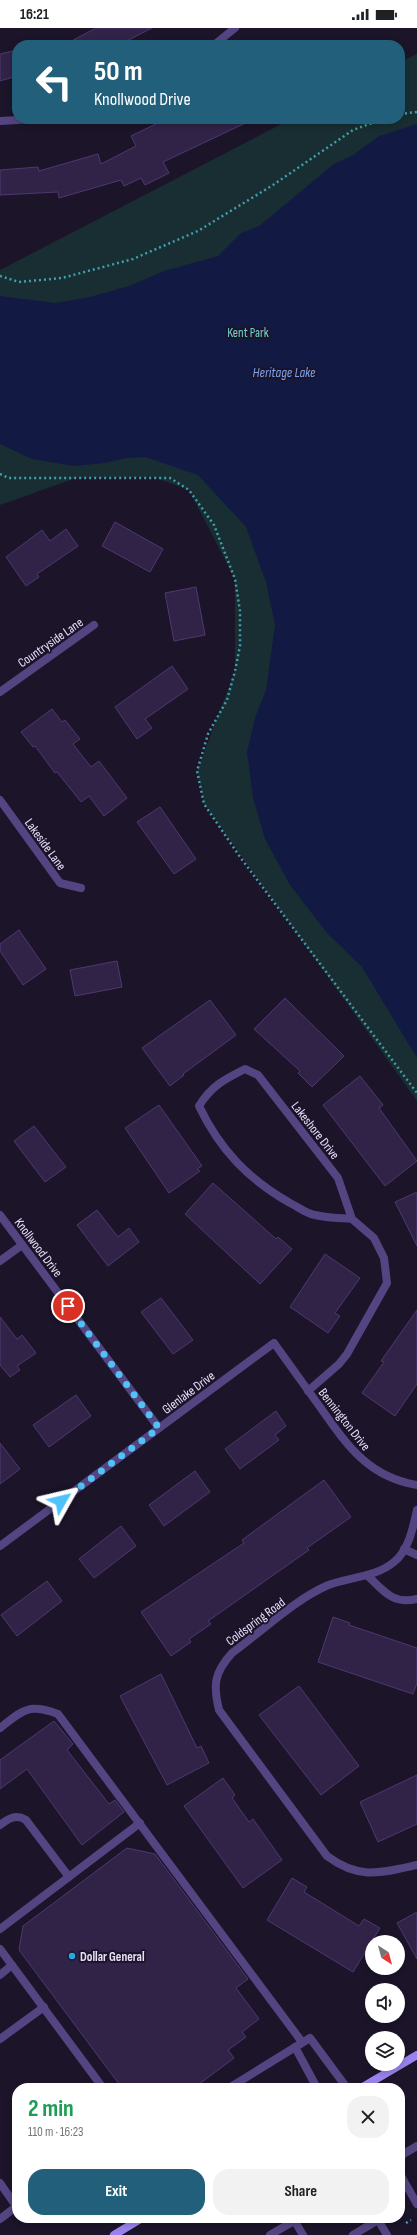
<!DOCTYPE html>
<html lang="en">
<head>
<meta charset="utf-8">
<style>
  :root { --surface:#fff; --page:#f2f2f2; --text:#202124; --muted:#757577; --accent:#225f7a }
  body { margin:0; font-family:"Sofia Sans Condensed",sans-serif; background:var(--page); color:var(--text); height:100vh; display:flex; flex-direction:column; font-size:15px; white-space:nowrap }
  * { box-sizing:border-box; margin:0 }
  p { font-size:13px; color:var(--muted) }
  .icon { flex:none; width:22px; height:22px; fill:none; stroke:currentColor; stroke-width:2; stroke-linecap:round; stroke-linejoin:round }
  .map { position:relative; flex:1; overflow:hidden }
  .drawer { position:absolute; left:12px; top:2055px; width:393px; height:140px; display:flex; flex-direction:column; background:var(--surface); border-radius:16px; box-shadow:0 2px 6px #0003 }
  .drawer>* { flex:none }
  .guide { position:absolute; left:12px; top:12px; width:393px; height:84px; border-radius:16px; box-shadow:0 2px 6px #0003; background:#225f7a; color:#fff; overflow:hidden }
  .needle { width:26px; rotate:144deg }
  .controls { position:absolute; left:365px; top:1907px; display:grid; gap:8px }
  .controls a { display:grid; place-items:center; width:40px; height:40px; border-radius:50%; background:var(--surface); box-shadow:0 2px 6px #0003; font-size:20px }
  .pin { position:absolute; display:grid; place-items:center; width:34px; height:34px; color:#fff; margin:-17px; border:2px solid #fff; border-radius:50%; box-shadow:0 1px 4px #0007 }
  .me { position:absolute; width:44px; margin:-22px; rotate:53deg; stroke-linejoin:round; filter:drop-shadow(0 0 3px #0008) }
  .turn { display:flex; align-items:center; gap:14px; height:84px; padding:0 16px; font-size:18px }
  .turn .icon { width:52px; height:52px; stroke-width:2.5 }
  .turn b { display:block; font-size:28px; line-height:34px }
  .round { display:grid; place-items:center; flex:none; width:42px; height:42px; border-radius:16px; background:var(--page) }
  .overview { display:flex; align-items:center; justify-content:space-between; height:68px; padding:0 16px }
  h1 { font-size:24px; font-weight:700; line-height:30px; color:#1e9e55 }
  .cta { display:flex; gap:8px; margin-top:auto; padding:8px 16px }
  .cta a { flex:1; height:46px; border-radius:16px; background:var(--accent); color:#fff; font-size:16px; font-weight:700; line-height:46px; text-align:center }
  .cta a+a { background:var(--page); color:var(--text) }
  .status { display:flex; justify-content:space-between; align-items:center; height:28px; padding:0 20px; background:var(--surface); direction:ltr }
  .status svg { height:11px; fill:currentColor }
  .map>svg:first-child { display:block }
  .green { fill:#182e32 }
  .water { fill:#121a44 }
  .building { fill:#312347; stroke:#4e3870 }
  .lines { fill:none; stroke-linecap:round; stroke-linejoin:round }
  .path { stroke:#419fae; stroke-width:2.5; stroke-dasharray:2 3; stroke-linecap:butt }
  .service { stroke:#544582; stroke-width:8 }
  .minor { stroke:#544582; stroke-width:8 }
  .secondary { stroke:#9b83ef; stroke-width:8 }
  .route { stroke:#4fc3f7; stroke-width:7; stroke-dasharray:0 12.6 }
  .poi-dot { fill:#24aae3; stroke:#1c1429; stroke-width:1.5 }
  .labels { text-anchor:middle; stroke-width:4; stroke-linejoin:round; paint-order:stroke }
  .park-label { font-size:13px; fill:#74d3ce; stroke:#1c1429 }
  .street-label { font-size:13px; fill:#e8e0fb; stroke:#1c1429 }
  .poi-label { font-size:13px; font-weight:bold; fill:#e8e0fb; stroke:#1c1429; text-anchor:start }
  .water-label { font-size:14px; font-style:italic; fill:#7ba2ee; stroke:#1c1429 }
</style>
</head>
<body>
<div class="status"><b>16:21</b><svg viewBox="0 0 49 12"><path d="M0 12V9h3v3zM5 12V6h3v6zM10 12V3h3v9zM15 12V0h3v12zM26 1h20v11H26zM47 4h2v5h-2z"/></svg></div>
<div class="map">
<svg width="417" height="2207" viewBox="0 0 417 2207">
  <rect width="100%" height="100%" fill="#1c1429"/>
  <path class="green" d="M417,26V1073L204,776L197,743L235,643V551L189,462L153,449L76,450L0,477V242L291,91H400V34Z"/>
  <path class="water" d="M417,96V1030L362,939L327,905L290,857L265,811L253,770L247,724L255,690L266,662L275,597L266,554L246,499L198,447L145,429L126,430L105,435L74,438L32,431L0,416V268L56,275L90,269L129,258L164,243L218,228L241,205L259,198L334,136L353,127L379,108Z"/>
  <g class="building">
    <path d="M96,0H152L119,17H64Z"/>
    <path d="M17,22V48L0,53V26Z"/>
    <path d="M166,91H254L163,134L169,145L145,157L141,150L124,158L121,152L59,170L58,164L0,167V142L38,139L39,143L98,126L101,136L136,118L131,108Z"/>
    <path d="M115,494L163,521L150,544L102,518Z"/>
    <path d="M66,501L78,518L37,546L39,549L26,558L6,529L42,502L50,513Z"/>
    <path d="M196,559L205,607L174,613L165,565Z"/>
    <path d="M172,638L188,661L145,691L152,700L137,711L115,679Z"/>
    <path d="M52,681L62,694L65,692L80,711L73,716L91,739L99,733L127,770L104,788L89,768L81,774L57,744L55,745L35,718L33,719L21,704Z"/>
    <path d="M160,779L196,831L174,846L137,794Z"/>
    <path d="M19,902L46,941L23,957L0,923V916Z"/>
    <path d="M117,933L122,959L75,968L70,942Z"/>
    <path d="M285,970L344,1028L312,1059L298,1045L300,1043L254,1001Z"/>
    <path d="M210,972L236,1007L183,1046L184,1047L170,1058L142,1020Z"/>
    <path d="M360,1048L383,1077L379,1080L417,1133L385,1158L323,1077Z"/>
    <path d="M159,1077L202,1138L197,1141L200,1143L169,1165L125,1100Z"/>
    <path d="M34,1098L66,1139L45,1154L14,1113Z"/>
    <path d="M213,1155L276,1211L278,1209L292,1221L260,1256L185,1186Z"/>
    <path d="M417,1164V1218L395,1174Z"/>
    <path d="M97,1182L118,1209L129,1200L139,1214L108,1238L77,1197Z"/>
    <path d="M325,1226L360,1250L335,1285L340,1288L328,1305L290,1279Z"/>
    <path d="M161,1270L193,1312L173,1326L141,1284Z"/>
    <path d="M417,1282V1356L395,1388L362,1365L384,1334L381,1333Z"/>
    <path d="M0,1289L17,1311L22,1307L36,1325L17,1338L20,1342L10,1349L0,1337Z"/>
    <path d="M76,1367L91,1388L49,1419L33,1397Z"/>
    <path d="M276,1383L286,1398L275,1407L279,1412L240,1441L225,1421Z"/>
    <path d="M0,1415L20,1441L0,1456Z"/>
    <path d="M195,1443L210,1464L164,1498L149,1477Z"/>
    <path d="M324,1452L351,1489L307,1520L309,1522L208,1593L211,1596L189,1611L191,1614L171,1628L141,1584L244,1515L242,1512Z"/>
    <path d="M121,1498L136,1518L94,1550L79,1531Z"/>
    <path d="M47,1553L62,1573L17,1608L1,1587Z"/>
    <path d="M333,1589L350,1595L349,1597L417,1620V1655L413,1666L318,1634Z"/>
    <path d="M161,1646L197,1720L201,1718L209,1735L167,1757L120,1668Z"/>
    <path d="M299,1658L359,1738L321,1767L259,1687Z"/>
    <path d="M54,1693L73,1716L67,1722L109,1776L115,1772L124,1784L82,1817L27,1741L0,1761V1732Z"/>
    <path d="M417,1747V1796L378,1814L360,1774Z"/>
    <path d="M223,1750L235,1767L232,1770L249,1794L253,1791L282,1832L243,1860L184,1778Z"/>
    <path d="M127,1820L155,1826L248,1951L236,1960L259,1991L242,2004L246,2009L228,2022L234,2030L194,2060H122L19,1922L23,1898Z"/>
    <path d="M292,1850L307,1859L304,1864L359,1898L364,1891L380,1900L353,1944L267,1892Z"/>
    <path d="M417,1884V1931L397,1895Z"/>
  </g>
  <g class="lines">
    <g class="path">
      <path d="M400,86L417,84"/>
      <path d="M0,248L19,254L62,250L133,231L198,203L273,157L353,102L383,91"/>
      <path d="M0,446L9,450H170L189,462L214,497L235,551L240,583V618L235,643L227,672L208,706L197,743L204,776L240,829L417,1065"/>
      <path d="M406,2195L411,2192"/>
    </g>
    <g class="service">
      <path d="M0,1700C23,1682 28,1675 58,1686L302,2014"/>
      <path d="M0,1797C9,1790 16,1786 26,1792L69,1849"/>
      <path d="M0,1901L140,1795"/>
      <path d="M0,1921L103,2060"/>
      <path d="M0,1947L12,1937"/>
      <path d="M0,2011L44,1979"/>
      <path d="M295,2019L317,2060"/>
      <path d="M229,2060L310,2010L347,2060"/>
      <path d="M400,2128L417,2118"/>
      <path d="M400,2146L417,2176"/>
      <path d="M0,2155L16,2178"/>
      <path d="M377,2190L387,2207"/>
      <path d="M0,2191L17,2178"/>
      <path d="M294,2192L303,2207"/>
      <path d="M270,2207L299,2190"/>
      <path d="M353,2207L378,2192"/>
    </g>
    <g class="minor">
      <path d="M214,17L235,0"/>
      <path d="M0,93L35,91"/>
      <path d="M0,664L94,597"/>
      <path d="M0,772L60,855L81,860"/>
      <path d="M0,1187L159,1400"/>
      <path d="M0,1233L22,1217"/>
      <path d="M308,1363L339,1336L347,1326L387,1255L384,1230L374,1210L352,1191L338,1150L258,1047L245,1041C225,1051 211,1058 199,1078C220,1122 248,1151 290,1175C298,1179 307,1186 315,1187C327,1190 340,1190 352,1191"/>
      <path d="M417,1482C413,1499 409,1522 394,1534C375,1550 347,1549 326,1558C293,1573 261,1604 232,1625C214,1645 213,1657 219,1682L327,1828C359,1852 381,1845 417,1837"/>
      <path d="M0,1518L274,1315C289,1336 305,1358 320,1379C347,1417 368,1449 417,1457"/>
      <path d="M404,1521L417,1527"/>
      <path d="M367,1547C383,1562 392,1577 417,1571"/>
    </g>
    <g class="secondary">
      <path d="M361,2060L417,2027"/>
      <path d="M114,2207L142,2190"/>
    </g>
  </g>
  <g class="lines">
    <path class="route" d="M61,1473L159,1400L68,1278"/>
  </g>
  <circle class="poi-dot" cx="72" cy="1928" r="4"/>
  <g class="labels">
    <g class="park-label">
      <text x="248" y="309">Kent Park</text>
    </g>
    <g class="street-label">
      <text transform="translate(50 614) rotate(-35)" y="5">Countryside Lane</text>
      <text transform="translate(46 816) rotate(54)" y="5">Lakeside Lane</text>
      <text transform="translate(316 1102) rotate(52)" y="5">Lakeshore Drive</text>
      <text transform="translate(39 1219) rotate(53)" y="5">Knollwood Drive</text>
      <text transform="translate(188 1364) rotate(-37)" y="5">Glenlake Drive</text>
      <text transform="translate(345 1391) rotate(52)" y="5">Bennington Drive</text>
      <text transform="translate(255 1593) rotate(-37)" y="5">Coldspring Road</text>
    </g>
    <g class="poi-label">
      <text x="80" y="1933">Dollar General</text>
    </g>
    <g class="water-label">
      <text x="284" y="349">Heritage Lake</text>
    </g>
  </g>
</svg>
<div class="controls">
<a><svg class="needle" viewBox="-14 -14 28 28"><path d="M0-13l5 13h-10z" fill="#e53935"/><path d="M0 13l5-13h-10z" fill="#757577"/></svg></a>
<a><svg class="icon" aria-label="sound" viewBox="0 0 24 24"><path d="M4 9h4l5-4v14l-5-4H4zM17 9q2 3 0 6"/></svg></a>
<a><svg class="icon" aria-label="layers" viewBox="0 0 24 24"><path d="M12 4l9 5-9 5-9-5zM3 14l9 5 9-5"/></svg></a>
</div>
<div class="pin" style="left:68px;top:1278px;background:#d93025"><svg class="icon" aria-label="arrive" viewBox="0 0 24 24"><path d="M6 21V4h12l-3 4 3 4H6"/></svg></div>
<svg class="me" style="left:61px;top:1473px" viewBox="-20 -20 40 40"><path d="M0-17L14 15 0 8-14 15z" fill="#4fc3f7" stroke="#fff" stroke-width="4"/></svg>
<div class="guide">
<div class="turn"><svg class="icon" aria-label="left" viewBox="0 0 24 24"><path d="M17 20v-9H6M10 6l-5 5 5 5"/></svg><div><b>50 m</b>Knollwood Drive</div></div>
</div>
<section class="drawer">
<div class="overview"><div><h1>2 min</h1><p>110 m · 16:23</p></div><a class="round"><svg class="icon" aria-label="close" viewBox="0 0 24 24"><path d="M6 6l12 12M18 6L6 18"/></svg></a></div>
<div class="cta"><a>Exit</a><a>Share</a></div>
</section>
</div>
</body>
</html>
